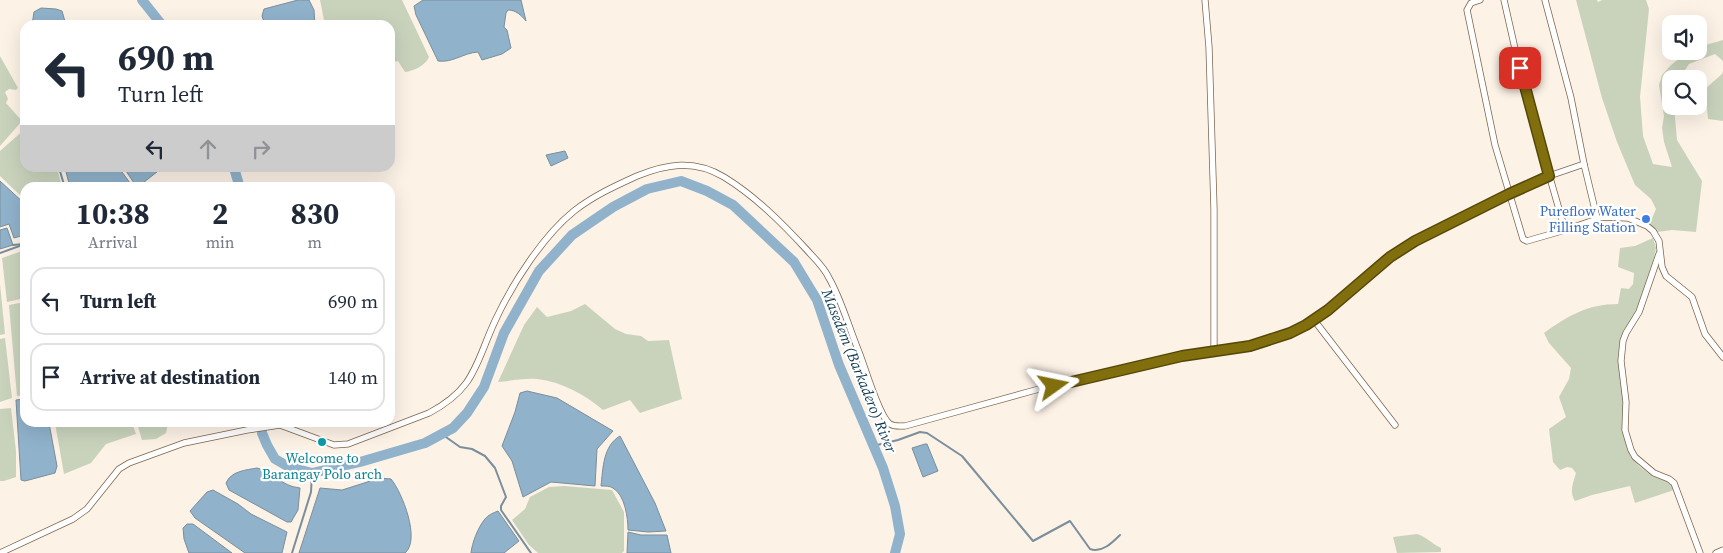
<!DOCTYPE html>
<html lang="en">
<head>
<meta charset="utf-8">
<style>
  :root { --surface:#fff; --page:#f6f6f7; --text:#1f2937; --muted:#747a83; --line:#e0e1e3 }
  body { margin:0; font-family:"Source Serif 4",serif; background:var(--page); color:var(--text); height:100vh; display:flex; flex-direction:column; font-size:19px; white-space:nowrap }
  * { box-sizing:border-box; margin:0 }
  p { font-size:16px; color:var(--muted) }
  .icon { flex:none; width:28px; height:28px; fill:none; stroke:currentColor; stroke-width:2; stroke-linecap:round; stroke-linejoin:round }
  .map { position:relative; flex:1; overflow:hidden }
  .panel { position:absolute; left:20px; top:182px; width:375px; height:245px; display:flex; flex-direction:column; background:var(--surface); border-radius:15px; box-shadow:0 5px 20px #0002 }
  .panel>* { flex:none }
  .banner { position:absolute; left:20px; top:20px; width:375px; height:152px; border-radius:15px; box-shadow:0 5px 20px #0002; background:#fff; color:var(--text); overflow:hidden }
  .buttons { position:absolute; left:1662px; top:15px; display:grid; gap:10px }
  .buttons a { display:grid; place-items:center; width:45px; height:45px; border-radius:10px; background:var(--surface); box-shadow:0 5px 20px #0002; font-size:25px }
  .pin { position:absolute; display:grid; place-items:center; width:42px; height:42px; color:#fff; margin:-21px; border-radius:10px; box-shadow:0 2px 8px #0006 }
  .me { position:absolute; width:55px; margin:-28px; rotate:78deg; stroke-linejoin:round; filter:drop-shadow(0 0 4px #0008) }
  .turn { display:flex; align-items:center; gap:18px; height:105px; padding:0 15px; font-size:22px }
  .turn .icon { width:65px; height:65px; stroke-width:2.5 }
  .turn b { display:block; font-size:35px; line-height:42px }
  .lanes { display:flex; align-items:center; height:48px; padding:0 15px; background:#0003; justify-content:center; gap:25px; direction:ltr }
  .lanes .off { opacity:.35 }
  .eta { display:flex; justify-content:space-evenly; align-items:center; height:85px; text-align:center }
  .eta b { font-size:30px; font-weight:700; line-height:35px }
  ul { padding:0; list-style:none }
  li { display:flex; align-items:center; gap:15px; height:68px; margin:0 10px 8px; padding:0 5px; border:2px solid var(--line); border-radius:15px }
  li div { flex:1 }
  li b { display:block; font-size:19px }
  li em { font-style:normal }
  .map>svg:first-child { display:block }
  .green { fill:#c9d3bc }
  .water { fill:#90b2cb; stroke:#7a8e9c }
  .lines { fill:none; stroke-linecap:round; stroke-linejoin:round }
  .stream { stroke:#7a8e9c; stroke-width:2 }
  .river { stroke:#90b2cb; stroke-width:10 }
  .street-casing { stroke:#7e654c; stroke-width:7 }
  .street { stroke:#fff; stroke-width:5.5 }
  .route-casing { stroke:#544808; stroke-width:12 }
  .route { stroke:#816e0c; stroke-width:9 }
  .shop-dot { fill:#3f7fe0; stroke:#fff; stroke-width:2 }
  .culture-dot { fill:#0f9aa8; stroke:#fff; stroke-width:2 }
  .labels { text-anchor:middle; stroke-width:4.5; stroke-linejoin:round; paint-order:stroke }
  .shop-label { font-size:14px; fill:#366cbe; stroke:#fff; text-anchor:end }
  .culture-label { font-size:14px; fill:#0d838f; stroke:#fff }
  .water-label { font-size:15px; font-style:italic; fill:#0a3751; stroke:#fff }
</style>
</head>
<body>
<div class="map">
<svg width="1723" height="553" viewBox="0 0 1723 553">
  <rect width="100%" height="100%" fill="#fdf2e6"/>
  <g class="green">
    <path d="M320,0H402L429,57C426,65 414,71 405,72L398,61L390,63V25H325Z"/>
    <path d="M1576,0H1597L1598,2L1602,0H1646L1649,9L1640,97L1643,136L1653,164L1672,167L1664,142L1662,128L1664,116L1659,85L1662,75L1671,65L1689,51H1699V47L1723,40V61L1715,54L1689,64L1679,79H1671V106H1674L1677,140L1702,181L1696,232L1672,230L1657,232L1649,225L1656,209L1651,199L1635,185L1617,142L1602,98Z"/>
    <path d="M0,56L18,88L16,90L9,89L5,92L8,99L6,103L22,121L0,146Z"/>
    <path d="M1723,71V121L1708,119L1705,89L1722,74Z"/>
    <path d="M25,129V168H57L62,187L25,188V200L0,176V151Z"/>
    <path d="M1653,238L1656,248L1654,258L1636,312L1620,340L1618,359L1624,406L1622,428L1630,456L1639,466L1652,476L1671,483L1674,490L1635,503L1630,486L1592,495L1575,501C1569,492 1573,483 1576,473L1572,468L1567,467L1560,470L1553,462L1549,429L1566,417L1559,397L1569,379L1571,368L1549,343L1544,333C1568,316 1587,304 1618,304L1621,288L1629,289L1633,284L1634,273L1618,267L1620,248L1635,246Z"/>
    <path d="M25,250V298L7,302L2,258Z"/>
    <path d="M0,284L5,334L0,335Z"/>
    <path d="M25,302V395L17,396L9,305Z"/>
    <path d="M585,304L615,329L626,334L641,336L648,341L669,340L682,399L640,413L630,400L603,410C584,394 562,382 537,379C524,378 510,381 498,382L524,325L537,307L547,317L571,311Z"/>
    <path d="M5,338L12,398L0,402V339Z"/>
    <path d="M11,408L16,451V477L4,481H0V409Z"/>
    <path d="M55,423H132L136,434L106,444L91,463L64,474Z"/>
    <path d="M137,423H168L166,433L156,439L142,440Z"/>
    <path d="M564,486L612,490L624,512V551L622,553H538L529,545L512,520L525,509L530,497L549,487Z"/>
    <path d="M1417,534C1427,537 1432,544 1441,548V552L1397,553L1393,537Z"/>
  </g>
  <g class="water">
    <path d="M298,0H309L314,10L315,25H265L262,16L264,9Z"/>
    <path d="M423,0H521L526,21C521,15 516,10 508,10L506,13L504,27L507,30L511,48L502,54L482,60L478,52C463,53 453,63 438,61L416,15L414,6Z"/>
    <path d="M41,8L56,9L62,11L66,25H32L34,12Z"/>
    <path d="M565,151L568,158L551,166L546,155Z"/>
    <path d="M65,168H119L133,187H70Z"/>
    <path d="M124,168H162L139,186H136Z"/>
    <path d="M0,181L25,204V236L24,235L14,238L9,224L0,227Z"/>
    <path d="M7,228L13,245L0,249V230Z"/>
    <path d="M527,391L557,398L613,431L597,449L595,486L551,482L523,497L512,461L502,446L515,412L520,393Z"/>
    <path d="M25,399V422L49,423L57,466L55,473L25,481L21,480L16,400Z"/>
    <path d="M620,436L655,503L666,531L648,532L628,530C628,518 625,495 613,488C610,486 605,486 601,486C603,468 603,446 620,436Z"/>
    <path d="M925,444H927L938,471L923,477L912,448Z"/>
    <path d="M257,468C275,472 280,486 300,488L298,510L291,522H287L229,490L226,483C231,471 246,470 257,468Z"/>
    <path d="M380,478L391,479C402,492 421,540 405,553H299L320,488L342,490Z"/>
    <path d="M213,490L238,504L251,514L287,532L282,553H245L195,518L190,511L207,492Z"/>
    <path d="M498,511L519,541L504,553H471C472,543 478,527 485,519C488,515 493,513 498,511Z"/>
    <path d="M187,524H193L232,553H189L184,539L183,528Z"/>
    <path d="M628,532L641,535H667L671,553H627Z"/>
  </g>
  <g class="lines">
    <g class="stream">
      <path d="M152,25L158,21"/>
      <path d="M59,168L65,188"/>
      <path d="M13,245L23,244"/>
      <path d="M0,253L25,244"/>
      <path d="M443,435L460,447L472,449L485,456L495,468L506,497L501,506V510L531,553"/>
      <path d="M873,446L898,440L920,432L927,433L962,456L1033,541L1070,521L1090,549C1102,553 1112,543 1120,535"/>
      <path d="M292,553L311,492L312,473"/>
    </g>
    <g class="river">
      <path d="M142,0L162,25"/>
      <path d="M234,168L240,188"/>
      <path d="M261,422L262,433L267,445L275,459L289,467L312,473L360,462L425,443L453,428L467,413L484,387L504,333L539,271L572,235L613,207L647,189L681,181L707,191L733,205L794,262L817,300L839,365L883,468L895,506L900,534L895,553"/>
    </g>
    <g class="street-casing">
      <g id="street">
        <path d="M1205,0L1209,47L1214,209V350"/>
        <path d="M1480,0L1471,3L1467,10L1495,145L1523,239L1527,241L1565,230"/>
        <path d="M1504,0L1523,84L1565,230L1603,217L1628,218L1647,226L1653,231L1659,241L1662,267L1666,276L1692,297L1705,334L1723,357"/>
        <path d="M1584,164L1597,218"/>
        <path d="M1659,254L1639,312L1626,333L1623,341L1621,361L1626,402L1625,430L1631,450L1635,457L1654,473L1669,479L1674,483L1700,553"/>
        <path d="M1314,320L1395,425"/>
        <path d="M0,553L73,519L87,509L119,469L129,463L184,443L247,430L280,425L334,445L348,444L429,413C476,388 475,364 495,321C512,284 543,236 574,211C593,196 615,186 637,176C667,164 694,159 724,177C755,196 781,222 806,249C814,258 824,267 829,278C842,301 849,328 859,352C865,367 879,417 890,424C895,427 900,426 905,426L1039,389L1182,356L1250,346L1289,333L1306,325L1328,310L1390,257L1415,241L1509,194L1549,176L1584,164L1571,98L1545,0"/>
        <path d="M1716,553L1723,550"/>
      </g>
    </g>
    <use href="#street" class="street"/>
  </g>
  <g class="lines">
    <g class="route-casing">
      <path id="route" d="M1054,386L1182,356L1250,346L1290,333L1306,325L1328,310L1390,257L1415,241L1509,194L1549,176L1520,68"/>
    </g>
    <use href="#route" class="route"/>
  </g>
  <circle class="shop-dot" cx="1646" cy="219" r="5"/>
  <circle class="culture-dot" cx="322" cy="442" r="5"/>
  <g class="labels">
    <g class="shop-label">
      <text x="1636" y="216">Pureflow Water<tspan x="1636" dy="16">Filling Station</tspan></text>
    </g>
    <g class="culture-label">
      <text x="322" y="463">Welcome to<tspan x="322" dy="16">Barangay Polo arch</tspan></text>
    </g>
    <g class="water-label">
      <text transform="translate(859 371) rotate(68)" y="5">Masedem (Barkadero) River</text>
    </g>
  </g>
</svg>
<div class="buttons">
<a><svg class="icon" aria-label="sound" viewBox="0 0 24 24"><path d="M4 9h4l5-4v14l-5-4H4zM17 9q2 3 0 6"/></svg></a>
<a><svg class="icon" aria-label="search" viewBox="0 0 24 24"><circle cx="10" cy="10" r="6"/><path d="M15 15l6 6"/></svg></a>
</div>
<div class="pin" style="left:1520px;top:68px;background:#d93025"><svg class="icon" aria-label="arrive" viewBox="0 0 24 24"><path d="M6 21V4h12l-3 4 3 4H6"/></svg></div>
<svg class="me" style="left:1054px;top:386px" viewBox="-20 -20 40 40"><path d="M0-17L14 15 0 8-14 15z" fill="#816e0c" stroke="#fff" stroke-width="4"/></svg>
<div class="banner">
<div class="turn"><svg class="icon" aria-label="left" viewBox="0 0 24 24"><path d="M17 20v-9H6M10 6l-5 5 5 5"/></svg><div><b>690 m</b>Turn left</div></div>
<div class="lanes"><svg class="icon" aria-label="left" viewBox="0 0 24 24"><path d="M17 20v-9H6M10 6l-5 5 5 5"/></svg><svg class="icon off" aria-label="ahead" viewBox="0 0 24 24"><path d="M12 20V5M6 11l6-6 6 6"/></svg><svg class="icon off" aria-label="right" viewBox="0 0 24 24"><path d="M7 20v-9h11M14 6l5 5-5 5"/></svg></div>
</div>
<section class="panel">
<div class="eta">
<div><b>10:38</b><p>Arrival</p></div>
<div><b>2</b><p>min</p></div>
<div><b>830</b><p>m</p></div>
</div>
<ul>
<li><svg class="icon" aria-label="left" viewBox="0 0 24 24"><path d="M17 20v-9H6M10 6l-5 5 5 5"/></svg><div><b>Turn left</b></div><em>690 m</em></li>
<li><svg class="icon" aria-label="arrive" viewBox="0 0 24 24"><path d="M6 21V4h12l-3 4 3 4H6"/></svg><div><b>Arrive at destination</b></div><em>140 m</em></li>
</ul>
</section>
</div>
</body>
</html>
